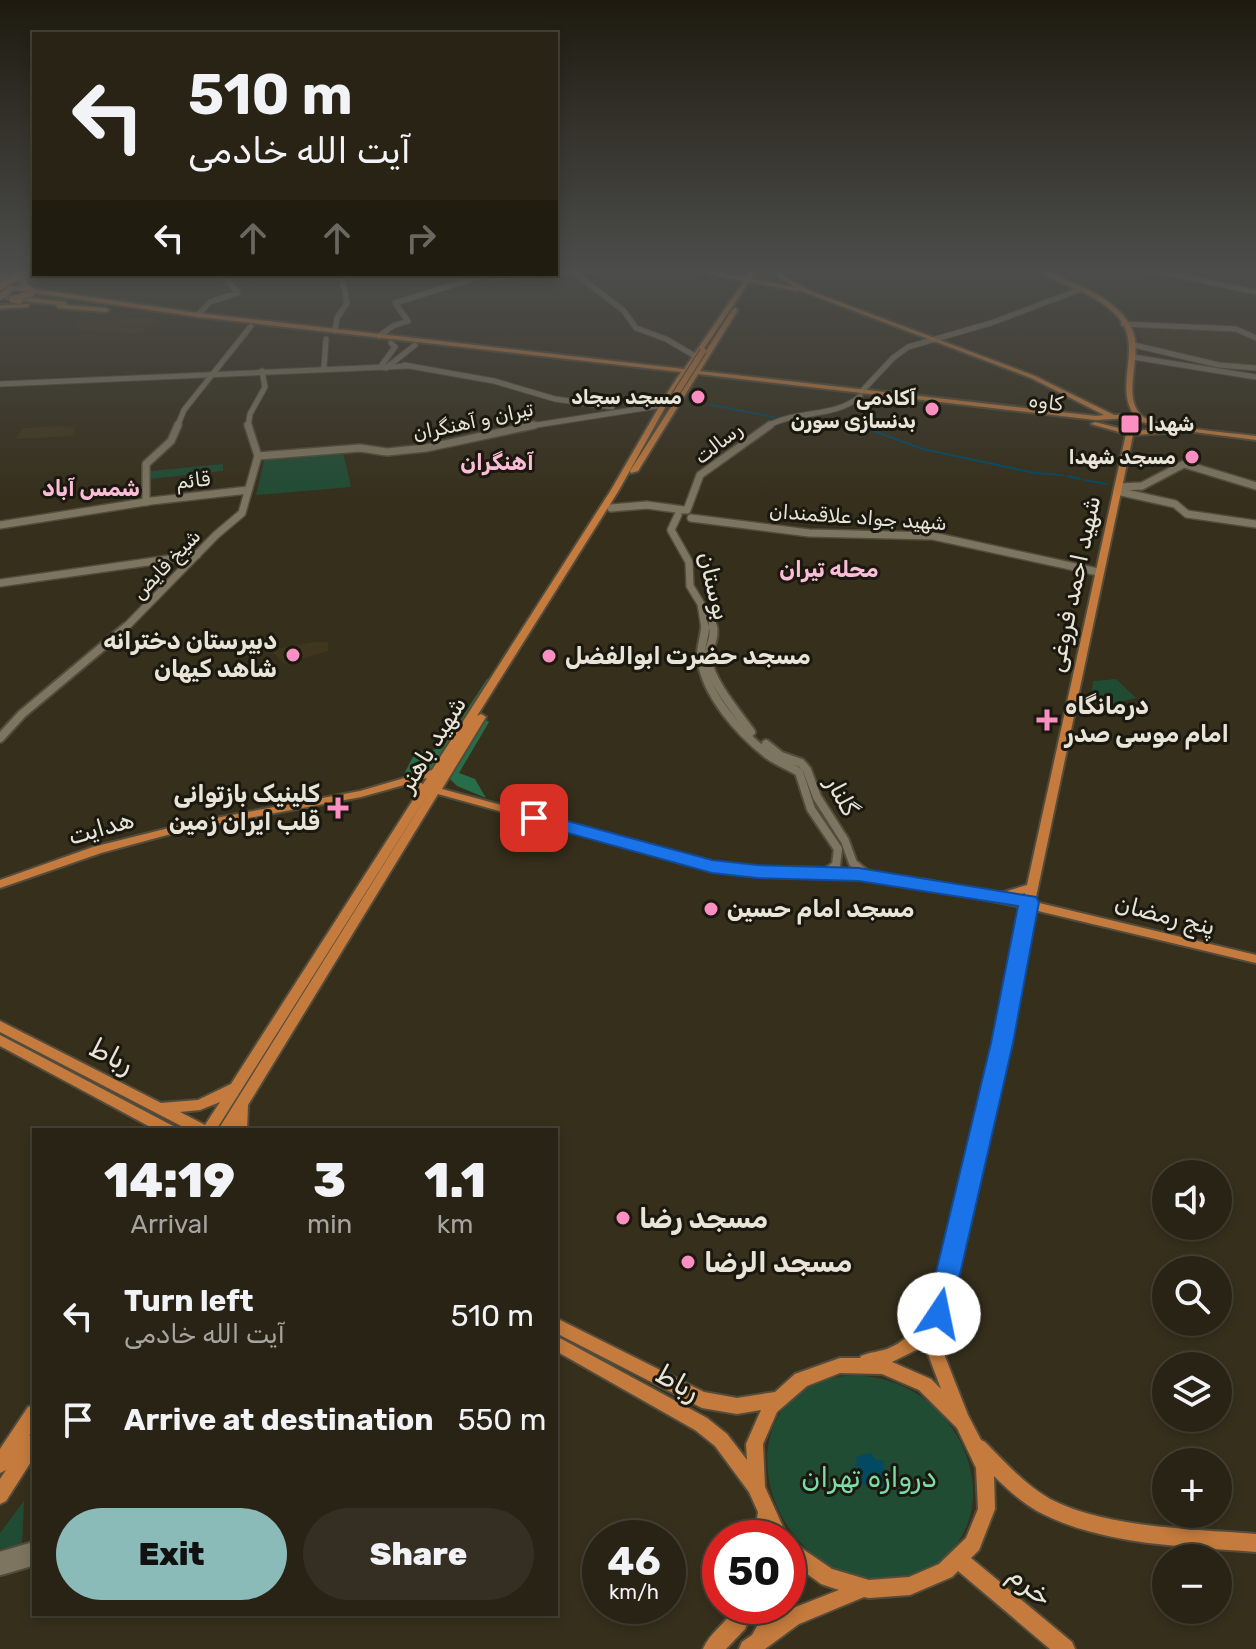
<!DOCTYPE html>
<html lang="en">
<head>
<meta charset="utf-8">
<style>
  :root { --surface:#282315; --page:#342f22; --text:#f1f3f6; --muted:#a5a4a0; --line:#444034; --accent:#8bbbb9 }
  body { margin:0; font-family:Rubik,"Noto Sans Arabic",sans-serif; background:var(--page); color:var(--text); height:100vh; display:flex; flex-direction:column; font-size:30px; white-space:nowrap }
  * { box-sizing:border-box; margin:0 }
  p { font-size:26px; color:var(--muted) }
  .icon { flex:none; width:44px; height:44px; fill:none; stroke:currentColor; stroke-width:2; stroke-linecap:round; stroke-linejoin:round }
  .map { position:relative; flex:1; overflow:hidden }
  .drawer { position:absolute; left:32px; top:1128px; width:526px; height:488px; display:flex; flex-direction:column; background:var(--surface); border-radius:0px; box-shadow:0 4px 12px #0003,0 0 0 2px var(--line) }
  .drawer>* { flex:none }
  .guide { position:absolute; left:32px; top:32px; width:526px; height:244px; border-radius:0px; box-shadow:0 4px 12px #0003,0 0 0 2px var(--line); background:#282315; color:var(--text); overflow:hidden }
  .controls { position:absolute; left:1152px; top:1160px; display:grid; gap:16px }
  .controls a { display:grid; place-items:center; width:80px; height:80px; border-radius:50%; background:var(--surface); box-shadow:0 4px 12px #0003,0 0 0 2px var(--line); font-size:40px }
  .speed { position:absolute; left:582px; top:1520px; display:flex; gap:16px; font-size:40px; font-weight:700; text-align:center }
  .speed>* { display:grid; place-content:center; width:104px; height:104px; border-radius:50%; background:var(--surface); box-shadow:0 4px 12px #0003,0 0 0 2px var(--line); line-height:1 }
  .speed small { font-size:20px; font-weight:400 }
  .speed .limit { border:12px solid #d22; background:#fff; color:#111 }
  .pin { position:absolute; display:grid; place-items:center; width:68px; height:68px; color:#fff; margin:-34px; border-radius:16px; box-shadow:0 4px 12px #0006 }
  .me { position:absolute; width:88px; margin:-44px; rotate:11deg; stroke-linejoin:round; filter:drop-shadow(0 0 6px #0008) }
  .turn { display:flex; align-items:center; gap:28px; height:168px; padding:0 24px; font-size:36px }
  .turn .icon { width:104px; height:104px; stroke-width:2.5 }
  .turn b { display:block; font-size:56px; line-height:68px }
  .lanes { display:flex; align-items:center; height:76px; padding:0 24px; background:#0003; justify-content:center; gap:40px; direction:ltr }
  .lanes .off { opacity:.35 }
  .eta { display:flex; justify-content:space-evenly; align-items:center; height:136px; text-align:center }
  .eta b { font-size:48px; font-weight:800; line-height:56px }
  .cta { display:flex; gap:16px; margin-top:auto; padding:16px 24px }
  .cta a { flex:1; height:92px; border-radius:48px; background:var(--accent); color:#111; font-size:32px; font-weight:800; line-height:92px; text-align:center }
  .cta a+a { background:var(--page); color:var(--text) }
  ul { padding:0; list-style:none }
  li { display:flex; align-items:center; gap:24px; height:104px; padding:0 24px }
  li div { flex:1 }
  li b { display:block; font-size:30px }
  li em { font-style:normal }
  .map>svg:first-child { display:block }
  .built { fill:#40361d }
  .green { fill:#214c34 }
  .forest { fill:#276d49 }
  .water { fill:#034961 }
  .lines { fill:none; stroke-linecap:round; stroke-linejoin:round }
  .stream { stroke:#034961; stroke-width:2 }
  .minor-far3-casing { stroke:#534c3c; stroke-width:7 }
  .minor-far2-casing { stroke:#534c3c; stroke-width:10 }
  .minor-far1-casing { stroke:#534c3c; stroke-width:12 }
  .minor-casing { stroke:#534c3c; stroke-width:18 }
  .major-casing { stroke:#534c3c; stroke-width:4 }
  .highway-casing { stroke:#534c3c; stroke-width:4 }
  .minor-far3 { stroke:#7d7560; stroke-width:5 }
  .minor-far2 { stroke:#7d7560; stroke-width:7 }
  .minor-far1 { stroke:#7d7560; stroke-width:8 }
  .minor { stroke:#7d7560; stroke-width:14 }
  .major { fill:#c47b3d; fill-rule:evenodd }
  .highway { fill:#f47f25; fill-rule:evenodd }
  .major-bridge-casing { stroke:#534c3c; stroke-width:8; stroke-linecap:butt }
  .highway-bridge-casing { stroke:#534c3c; stroke-width:9; stroke-linecap:butt }
  .major-bridge { stroke:#c47b3d; stroke-width:6 }
  .highway-bridge { stroke:#f47f25; stroke-width:7 }
  .route { fill:#1a73e8; stroke:#114b97; stroke-width:2 }
  .poi-dot { fill:#fc8fc2; stroke:#1b180f; stroke-width:3 }
  .labels { text-anchor:middle; stroke-width:6; stroke-linejoin:round; paint-order:stroke }
  .far-poi-label { font-size:20px; font-weight:bold; fill:#e8e4d8; stroke:#1b180f; text-anchor:end }
  .far-street-label { font-size:20px; fill:#e8e4d8; stroke:#1b180f }
  .far-neighbourhood-label { font-size:22px; font-weight:bold; fill:#fbbcd7; stroke:#1b180f }
  .street-label { font-size:24px; fill:#e8e4d8; stroke:#1b180f }
  .poi-label { font-size:24px; font-weight:bold; fill:#e8e4d8; stroke:#1b180f; text-anchor:start }
  .near-street-label { font-size:28px; fill:#e8e4d8; stroke:#1b180f }
  .near-poi-label { font-size:28px; font-weight:bold; fill:#e8e4d8; stroke:#1b180f; text-anchor:start }
  .near-park-label { font-size:28px; fill:#7bdca5; stroke:#1b180f }
</style>
</head>
<body>
<div class="map">
<svg width="1256" height="1649" viewBox="0 0 1256 1649">
  <rect width="100%" height="100%" fill="#362f1c"/>
  <g class="built">
    <path d="M148,318L155,320L141,334L73,329L77,322Z"/>
    <path d="M1134,327L1235,331L1256,341V365L1222,362L1144,344Z"/>
    <path d="M61,426L75,428L72,436L15,439L23,428Z"/>
    <path d="M314,642H328V651L285,664L270,650Z"/>
  </g>
  <g class="green">
    <path d="M343,452L351,487L256,495L265,457Z"/>
    <path d="M223,464V471L150,479V471Z"/>
    <path d="M1116,679L1136,698L1110,705L1092,691L1093,681Z"/>
    <path d="M856,1375C877,1377 896,1381 914,1392C966,1423 995,1498 953,1549C943,1562 925,1574 908,1577C763,1603 705,1383 856,1375Z"/>
    <path d="M24,1501L22,1544L0,1549V1533Z"/>
  </g>
  <g class="forest">
    <path d="M487,679L492,680L433,770L406,777L404,774L415,753L442,748Z"/>
    <path d="M484,719L489,722L459,773L475,779L486,798L457,786L450,779Z"/>
  </g>
  <path class="water" d="M871,1453L875,1459L884,1461L883,1467L889,1475L883,1478V1487L876,1485L872,1490L865,1484H858L857,1475L851,1470L857,1464L856,1457Z"/>
  <g class="lines">
    <g class="stream">
      <path d="M711,405L774,417"/>
      <path d="M799,420L868,429L923,449L1035,473L1063,475"/>
      <path d="M1189,462L1240,477"/>
      <path d="M1068,476L1080,479"/>
      <path d="M1085,480L1107,484"/>
    </g>
    <g class="minor-far3-casing">
      <g id="minor-far3">
        <path d="M1147,269L1256,292"/>
        <path d="M572,271L624,311L636,328L666,339L695,356"/>
        <path d="M198,315L210,302L238,293L223,274"/>
        <path d="M1123,324L1236,329L1256,338"/>
        <path d="M335,331L337,318L347,303L341,274"/>
        <path d="M379,336L393,326L408,321L395,303L485,275"/>
        <path d="M391,343L395,347L381,366L386,368L415,345"/>
        <path d="M1134,345L1219,365L1256,368"/>
        <path d="M1133,357L1256,377"/>
        <path d="M404,365L494,381L555,399L612,407"/>
        <path d="M324,367L326,339"/>
        <path d="M0,384L408,366"/>
        <path d="M862,391L893,358L908,347L991,323L1079,290"/>
        <path d="M177,427L184,410L251,326"/>
        <path d="M248,427L250,414L265,387L262,371"/>
        <path d="M524,427L664,405"/>
        <path d="M766,427C795,409 835,419 860,396"/>
      </g>
    </g>
    <g class="minor-far2-casing">
      <g id="minor-far2">
        <path d="M258,456L360,448L387,452L426,448L534,425"/>
        <path d="M1118,487L1142,486L1184,464L1256,486"/>
        <path d="M1117,491L1175,504L1187,514L1256,524"/>
        <path d="M146,502V464L171,441L178,425"/>
        <path d="M611,508L647,505L684,510"/>
        <path d="M687,510L700,475L770,425"/>
        <path d="M678,515L671,530L689,562L690,586L701,604L705,629"/>
        <path d="M691,518L809,533L933,536L1098,572"/>
        <path d="M0,525L151,501L248,490"/>
        <path d="M0,583L197,555"/>
        <path d="M709,610L714,629"/>
        <path d="M124,629L216,535L242,513L258,456L248,425"/>
      </g>
    </g>
    <g class="minor-far1-casing">
      <g id="minor-far1">
        <path d="M705,627C705,637 700,647 701,658C705,694 739,732 767,754C777,762 788,765 799,772L811,809L838,849L836,865L827,872"/>
        <path d="M713,627C716,639 708,647 708,659C709,680 739,715 751,732"/>
        <path d="M0,738L22,714L126,627"/>
        <path d="M766,744L781,756L801,763L807,770L817,797L845,841L853,863L868,876"/>
      </g>
    </g>
    <g class="minor-casing">
      <g id="minor">
        <path d="M0,1559L34,1549"/>
        <path d="M0,1568L34,1558"/>
      </g>
    </g>
    <g class="major-casing">
      <g id="major">
        <path d="M7,269H14L0,277V273Z"/>
        <path d="M585,269H605L602,271L556,275L554,274H556V271Z"/>
        <path d="M688,269H699L746,278L752,269H758L751,279L795,287L781,279L772,269H778L785,277L810,291L1035,376L1114,415H1134C1113,384 1145,344 1116,315C1094,292 1061,286 1035,269H1042C1071,283 1113,295 1130,325C1146,351 1120,394 1141,415C1152,427 1235,433 1256,436V440L1163,428L1129,418L1096,420L698,374L638,471L631,473L630,471L692,374L687,373L672,395L619,490L477,716L481,714L486,717L442,789L712,862L743,867L837,868L927,880L997,894L1027,885L1126,434L1091,424L1095,422L1130,431L1167,429V433H1164L1133,435L1035,902L1256,955V963L1034,910L1009,1043L947,1306L944,1354L968,1415L981,1440L985,1442C1005,1462 1025,1485 1050,1499C1106,1528 1193,1529 1256,1534V1552C1184,1546 1103,1546 1037,1511C1021,1502 1007,1489 994,1476L995,1509L979,1550L971,1558L1072,1642L1075,1649H1050L958,1571L952,1577L910,1595L869,1598L864,1597L799,1624L765,1649H739L742,1642L752,1635L769,1606H788V1603L789,1606L788,1610L839,1590L821,1584L788,1560V1540L794,1543L832,1569L869,1580L909,1577L939,1564L966,1538L978,1509L976,1468L957,1428L919,1390L882,1374L840,1373L807,1386L777,1412L763,1444L765,1487L788,1538H754L758,1512L749,1492L715,1446L695,1430L556,1351V1336L707,1418L727,1434L747,1460L746,1444L761,1410L737,1414L702,1408L556,1333V1318L704,1392L737,1398L775,1392L795,1374L840,1358H860L861,1356C870,1352 878,1352 887,1349C909,1341 921,1322 932,1303L995,1043L1022,907L927,888L837,876L743,875L712,870L438,794L248,1105L247,1130H218L429,792L216,1130H189L0,1032V1021L161,1103L198,1100L231,1084L420,789L404,785L361,797L189,829L101,853L0,888V880L93,847L189,823L360,791L432,770L611,490L666,395L681,372L198,317L0,288V284L24,275L27,277L26,283L34,289L198,313L684,369L744,281ZM21,280L20,284L25,288L7,285ZM749,282L797,291L799,290L1031,378L1104,415L1096,416L700,371L738,310L735,308L732,310L694,370L690,369ZM427,778L423,784L415,781ZM1025,893L1024,900L1011,897ZM220,1102L205,1125L180,1112L200,1110ZM929,1335L928,1354L941,1389L931,1379L892,1362L916,1350Z"/>
        <path d="M525,274H544L493,281L490,279Z"/>
        <path d="M0,294L65,302L67,305L106,308L109,310L106,312L59,308L56,306L57,305L0,298Z"/>
        <path d="M29,304V306L27,307L0,309V305Z"/>
        <path d="M0,1035L173,1126L175,1130H156L0,1046Z"/>
        <path d="M34,1405V1428L29,1436L34,1434V1457L6,1501L0,1504V1479L6,1470L0,1473V1449L28,1407Z"/>
        <path d="M736,1606H755L745,1629L726,1649H703C710,1632 728,1622 736,1606Z"/>
      </g>
    </g>
    <g class="highway-casing">
      <path id="highway" d="M17,269H24L0,284V279Z"/>
    </g>
    <use href="#minor-far3" class="minor-far3"/>
    <use href="#minor-far2" class="minor-far2"/>
    <use href="#minor-far1" class="minor-far1"/>
    <use href="#minor" class="minor"/>
    <use href="#major" class="major"/>
    <use href="#highway" class="highway"/>
    <g class="major-bridge-casing">
      <g id="major-bridge">
        <path d="M0,297L10,290"/>
        <path d="M19,301L12,299L31,294"/>
        <path d="M670,403L703,351"/>
      </g>
    </g>
    <g class="highway-bridge-casing">
      <path id="highway-bridge" d="M0,287L26,270"/>
    </g>
    <use href="#major-bridge" class="major-bridge"/>
    <use href="#highway-bridge" class="highway-bridge"/>
  </g>
  <linearGradient id="sky" x2="0" y2="1"><stop stop-color="#1e1a0f"/><stop offset="0.54" stop-color="#4c4d4b"/><stop offset="1" stop-color="#4c4d4b" stop-opacity="0"/></linearGradient>
  <rect width="1256" height="500" fill="url(#sky)"/>
  <path class="route" d="M534,812L712,860L757,865L859,868L1036,897L1039,902L1013,1043L949,1322L939,1326L930,1322L926,1314L991,1043L1018,906L859,881L757,878L712,873L528,822L525,818L528,814Z"/>
  <g class="poi-dot">
    <circle cx="698" cy="397" r="8"/>
    <circle cx="932" cy="409" r="8"/>
    <rect x="1120" y="414" width="20" height="20" rx="4"/>
    <circle cx="1192" cy="457" r="8"/>
    <circle cx="293" cy="655" r="8"/>
    <circle cx="549" cy="656" r="8"/>
    <path d="M1043 708h8v8h8v8h-8v8h-8v-8h-8v-8h8z"/>
    <path d="M334 796h8v8h8v8h-8v8h-8v-8h-8v-8h8z"/>
    <circle cx="711" cy="909" r="8"/>
    <circle cx="623" cy="1218" r="8"/>
    <circle cx="688" cy="1262" r="8"/>
  </g>
  <g class="labels">
    <g class="far-poi-label">
      <text x="682" y="404">مسجد سجاد</text>
      <text x="916" y="405">آکادمی<tspan x="916" dy="23">بدنسازی سورن</tspan></text>
      <text x="1148" y="431" text-anchor="start">شهدا</text>
      <text x="1176" y="464">مسجد شهدا</text>
    </g>
    <g class="far-street-label">
      <text transform="translate(1046 402) rotate(7)" y="7">کاوه</text>
      <text transform="translate(473 421) rotate(-12)" y="7">تیران و آهنگران</text>
      <text transform="translate(718 443) rotate(-38)" y="7">رسالت</text>
      <text transform="translate(193 480) rotate(-6)" y="7">قائم</text>
      <text transform="translate(858 517) rotate(4)" y="7">شهید جواد علاقمندان</text>
      <text transform="translate(166 564) rotate(-46)" y="7">شیخ فایض</text>
    </g>
    <g class="far-neighbourhood-label">
      <text x="497" y="470">آهنگران</text>
      <text x="91" y="496">شمس آباد</text>
      <text x="829" y="577">محله تیران</text>
    </g>
    <g class="street-label">
      <text transform="translate(1074 584) rotate(-78)" y="8">شهید احمد فروغی</text>
      <text transform="translate(714 586) rotate(76)" y="8">بوستان</text>
      <text transform="translate(432 744) rotate(-58)" y="8">شهید باهنر</text>
      <text transform="translate(842 796) rotate(62)" y="8">گلنار</text>
      <text transform="translate(101 828) rotate(-16)" y="8">هدایت</text>
      <text transform="translate(1165 915) rotate(14)" y="8">پنج رمضان</text>
    </g>
    <g class="poi-label">
      <text x="277" y="649" text-anchor="end">دبیرستان دخترانه<tspan x="277" dy="28">شاهد کیهان</tspan></text>
      <text x="565" y="664">مسجد حضرت ابوالفضل</text>
      <text x="1065" y="714">درمانگاه<tspan x="1065" dy="28">امام موسی صدر</tspan></text>
      <text x="320" y="802" text-anchor="end">کلینیک بازتوانی<tspan x="320" dy="28">قلب ایران زمین</tspan></text>
      <text x="727" y="917">مسجد امام حسین</text>
    </g>
    <g class="near-street-label">
      <text transform="translate(112 1055) rotate(27)" y="10">رباط</text>
      <text transform="translate(678 1382) rotate(29)" y="10">رباط</text>
      <text transform="translate(1031 1585) rotate(40)" y="10">خرم</text>
    </g>
    <g class="near-poi-label">
      <text x="639" y="1228">مسجد رضا</text>
      <text x="704" y="1272">مسجد الرضا</text>
    </g>
    <g class="near-park-label">
      <text x="869" y="1487">دروازه تهران</text>
    </g>
  </g>
</svg>
<div class="controls">
<a><svg class="icon" aria-label="sound" viewBox="0 0 24 24"><path d="M4 9h4l5-4v14l-5-4H4zM17 9q2 3 0 6"/></svg></a>
<a><svg class="icon" aria-label="search" viewBox="0 0 24 24"><circle cx="10" cy="10" r="6"/><path d="M15 15l6 6"/></svg></a>
<a><svg class="icon" aria-label="layers" viewBox="0 0 24 24"><path d="M12 4l9 5-9 5-9-5zM3 14l9 5 9-5"/></svg></a>
<a>+</a>
<a>−</a>
</div>
<div class="speed"><div>46<small>km/h</small></div><div class="limit">50</div></div>
<div class="pin" style="left:534px;top:818px;background:#d93025"><svg class="icon" aria-label="arrive" viewBox="0 0 24 24"><path d="M6 21V4h12l-3 4 3 4H6"/></svg></div>
<svg class="me" style="left:939px;top:1314px" viewBox="-20 -20 40 40"><circle r="19" fill="#fff"/><path d="M0-13L10 11 0 6-10 11z" fill="#1a73e8"/></svg>
<div class="guide">
<div class="turn"><svg class="icon" aria-label="left" viewBox="0 0 24 24"><path d="M17 20v-9H6M10 6l-5 5 5 5"/></svg><div><b>510 m</b>آیت الله خادمی</div></div>
<div class="lanes"><svg class="icon" aria-label="left" viewBox="0 0 24 24"><path d="M17 20v-9H6M10 6l-5 5 5 5"/></svg><svg class="icon off" aria-label="ahead" viewBox="0 0 24 24"><path d="M12 20V5M6 11l6-6 6 6"/></svg><svg class="icon off" aria-label="ahead" viewBox="0 0 24 24"><path d="M12 20V5M6 11l6-6 6 6"/></svg><svg class="icon off" aria-label="right" viewBox="0 0 24 24"><path d="M7 20v-9h11M14 6l5 5-5 5"/></svg></div>
</div>
<section class="drawer">
<div class="eta">
<div><b>14:19</b><p>Arrival</p></div>
<div><b>3</b><p>min</p></div>
<div><b>1.1</b><p>km</p></div>
</div>
<ul>
<li><svg class="icon" aria-label="left" viewBox="0 0 24 24"><path d="M17 20v-9H6M10 6l-5 5 5 5"/></svg><div><b>Turn left</b><p>آیت الله خادمی</p></div><em>510 m</em></li>
<li><svg class="icon" aria-label="arrive" viewBox="0 0 24 24"><path d="M6 21V4h12l-3 4 3 4H6"/></svg><div><b>Arrive at destination</b></div><em>550 m</em></li>
</ul>
<div class="cta"><a>Exit</a><a>Share</a></div>
</section>
</div>
</body>
</html>
